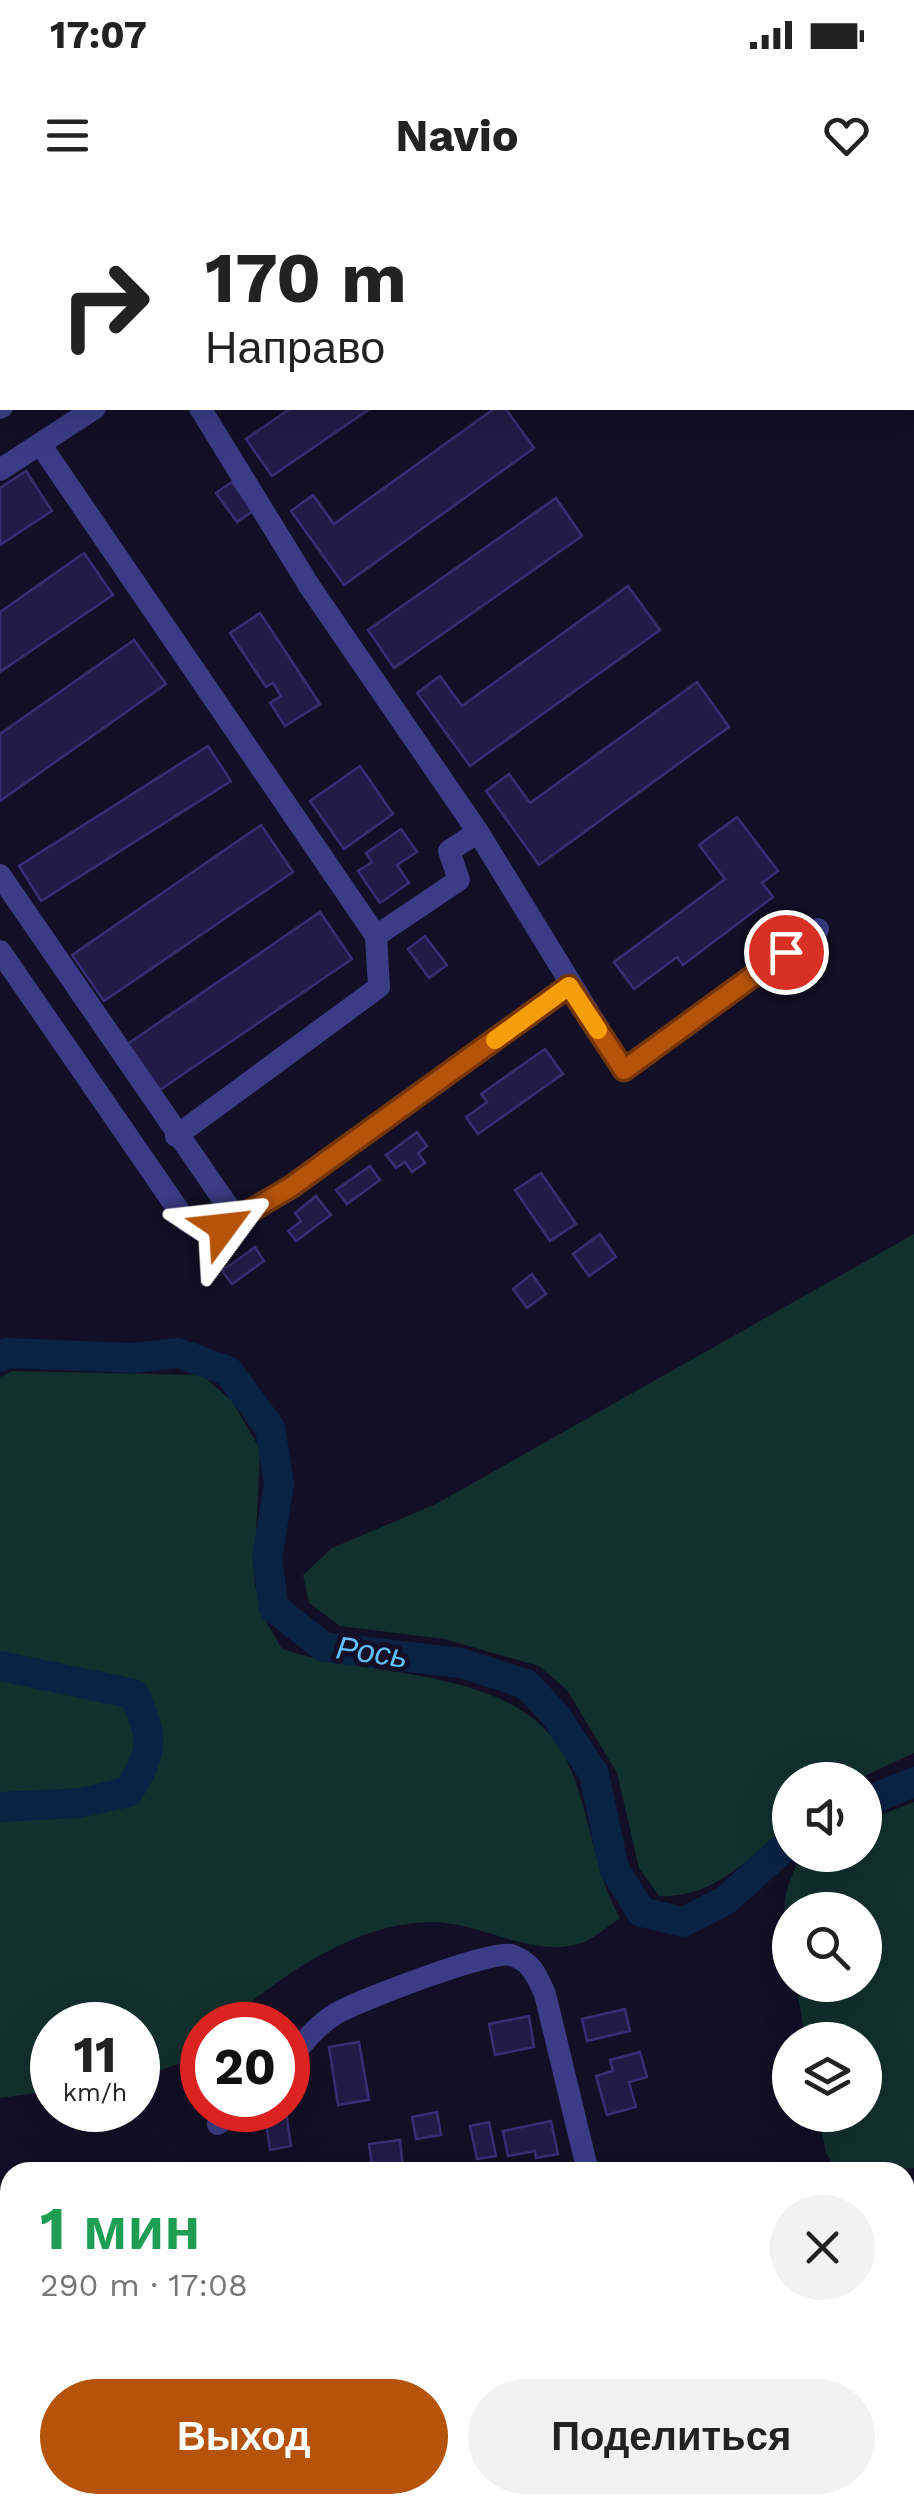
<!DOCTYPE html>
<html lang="ru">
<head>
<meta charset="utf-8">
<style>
  :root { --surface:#fff; --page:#f2f2f2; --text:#222; --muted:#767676; --accent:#b45309 }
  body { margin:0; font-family:"Work Sans",sans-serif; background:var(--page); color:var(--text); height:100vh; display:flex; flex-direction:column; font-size:38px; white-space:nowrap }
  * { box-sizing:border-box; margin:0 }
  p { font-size:32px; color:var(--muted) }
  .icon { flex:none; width:55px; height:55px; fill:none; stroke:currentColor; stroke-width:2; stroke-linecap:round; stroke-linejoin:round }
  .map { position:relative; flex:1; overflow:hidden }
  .details { position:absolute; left:0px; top:1962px; width:915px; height:352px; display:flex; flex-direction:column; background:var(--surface); border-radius:30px 30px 0 0; box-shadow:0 10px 40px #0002 }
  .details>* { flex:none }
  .guide { position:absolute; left:0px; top:0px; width:915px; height:210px; box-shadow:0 10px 40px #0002; background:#fff; color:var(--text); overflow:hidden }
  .controls { position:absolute; left:772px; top:1562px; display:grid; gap:20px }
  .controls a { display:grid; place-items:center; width:110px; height:110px; border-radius:50%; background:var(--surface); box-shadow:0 10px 40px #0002; font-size:50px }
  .speed { position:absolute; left:30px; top:1802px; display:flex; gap:20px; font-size:50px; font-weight:700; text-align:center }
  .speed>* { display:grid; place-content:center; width:130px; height:130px; border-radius:50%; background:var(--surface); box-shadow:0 10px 40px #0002; line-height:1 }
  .speed small { font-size:25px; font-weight:400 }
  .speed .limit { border:15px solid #d22; background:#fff; color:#111 }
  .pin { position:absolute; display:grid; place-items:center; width:85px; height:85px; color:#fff; margin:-42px; border:5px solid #fff; border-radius:50%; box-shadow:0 2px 10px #0007 }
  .me { position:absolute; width:110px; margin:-55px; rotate:60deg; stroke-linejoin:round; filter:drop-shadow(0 0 8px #0008) }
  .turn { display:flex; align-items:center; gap:35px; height:210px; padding:0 40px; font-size:45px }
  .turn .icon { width:130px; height:130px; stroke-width:2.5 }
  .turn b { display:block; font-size:70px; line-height:85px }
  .round { display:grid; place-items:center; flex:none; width:105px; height:105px; border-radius:52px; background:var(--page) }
  .head { display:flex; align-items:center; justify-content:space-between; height:170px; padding:0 40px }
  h1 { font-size:60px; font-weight:700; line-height:75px; color:#1e9e55 }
  .primary-button { display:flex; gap:20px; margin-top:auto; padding:20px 40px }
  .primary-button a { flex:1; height:115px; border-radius:60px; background:var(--accent); color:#fff; font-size:40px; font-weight:700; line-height:115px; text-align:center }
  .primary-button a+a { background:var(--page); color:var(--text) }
  .status { display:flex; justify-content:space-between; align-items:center; height:70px; padding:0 50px; background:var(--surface); direction:ltr }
  .status svg { height:28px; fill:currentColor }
  header { display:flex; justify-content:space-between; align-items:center; height:130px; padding:0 40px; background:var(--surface); font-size:45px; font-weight:700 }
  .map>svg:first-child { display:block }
  .green { fill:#12302d }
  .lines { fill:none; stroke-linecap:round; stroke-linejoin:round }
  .river { stroke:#0a2244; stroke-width:30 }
  .building { fill:#221b47; stroke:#382e73; stroke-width:2.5 }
  .path { stroke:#30b7a8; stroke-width:2.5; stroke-dasharray:5 8; stroke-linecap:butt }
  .minor { stroke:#3b3c85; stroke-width:22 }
  .route-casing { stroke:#753606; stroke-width:25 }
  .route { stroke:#b45309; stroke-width:18 }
  .slow { stroke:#f59e0b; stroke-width:18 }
  .labels { text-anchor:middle; stroke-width:10; stroke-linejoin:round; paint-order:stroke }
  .water-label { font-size:32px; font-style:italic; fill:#63befe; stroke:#120f26 }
</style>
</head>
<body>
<div class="status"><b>17:07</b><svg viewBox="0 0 49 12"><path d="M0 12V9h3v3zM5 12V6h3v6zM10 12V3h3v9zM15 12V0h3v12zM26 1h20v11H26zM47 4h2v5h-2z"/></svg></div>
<header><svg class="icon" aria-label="menu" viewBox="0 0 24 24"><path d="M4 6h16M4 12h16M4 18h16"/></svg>Navio<svg class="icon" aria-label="heart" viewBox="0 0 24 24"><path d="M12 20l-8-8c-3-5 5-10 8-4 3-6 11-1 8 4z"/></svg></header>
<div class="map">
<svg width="914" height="2313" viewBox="0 0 914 2313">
  <rect width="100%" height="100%" fill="#120f26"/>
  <g class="green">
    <path d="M914,1034V1553L856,1580H790V1623C751,1657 714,1699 659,1696L639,1668L617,1573L567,1490L539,1466L444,1439L340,1426L309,1403L303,1375L332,1348L436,1304Z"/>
    <path d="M13,1171L202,1175L232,1201L260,1249L254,1381L263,1416L282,1449C367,1479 520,1464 566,1559C591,1611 592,1668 620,1718C608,1726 595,1738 582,1743C533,1759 481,1722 432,1722C356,1722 278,1777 224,1825H202V1844L181,1863L138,1878V1825H52V1891L0,1898V1177Z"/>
    <path d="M914,1602V1968L837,1972L826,1953L819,1915H865V1840H806L796,1785H865V1710H790V1753C782,1708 780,1696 802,1655H865V1621Z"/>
  </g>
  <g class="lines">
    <g class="river">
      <path d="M0,1157L7,1153L134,1158L178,1153L228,1171L270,1228L279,1284L267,1359L274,1408L324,1447L461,1463L526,1484L556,1516L594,1574L614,1668L641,1712L683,1722L726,1700L790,1642"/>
      <path d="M0,1466L134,1494C154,1538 154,1552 128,1592L80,1603L0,1607"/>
      <path d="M865,1602L914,1582"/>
    </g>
  </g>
  <g class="building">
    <path d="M291,208H371L272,276L246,239Z"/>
    <path d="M495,208H505L534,248L344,385L291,311L313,295L334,324Z"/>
    <path d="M26,271L52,311L0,345V288Z"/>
    <path d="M232,282L253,311L237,322L216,293Z"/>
    <path d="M556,298L582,336L394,468L368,430Z"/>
    <path d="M84,353L113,395L0,472V412Z"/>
    <path d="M628,386L660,430L470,566L417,493L440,476L462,506Z"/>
    <path d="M260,413L320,504L285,526L270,503L281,496L273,483L266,487L230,433Z"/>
    <path d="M134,440L166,484L0,601V534Z"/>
    <path d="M697,482L729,527L539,665L486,591L509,574L530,603Z"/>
    <path d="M208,546L231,581L41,701L19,666Z"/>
    <path d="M360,566L393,614L344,649L310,601Z"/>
    <path d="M737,617L778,671L762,683L773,697L683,765L677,757L634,789L614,762L725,679L699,645Z"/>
    <path d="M261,625L293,672L104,801L72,755Z"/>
    <path d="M401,629L417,652L397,665L409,683L380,703L358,671L372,662L366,653Z"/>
    <path d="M320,712L352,759L157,892L126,845Z"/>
    <path d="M425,736L447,765L429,778L408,749Z"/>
    <path d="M545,849L563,874L478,934L466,917L487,902L481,894Z"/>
    <path d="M417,932L427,946L418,953L425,963L412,972L405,962L396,968L386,955Z"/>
    <path d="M370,966L380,980L347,1004L336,990Z"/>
    <path d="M541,973L576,1024L550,1041L515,990Z"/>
    <path d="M316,996L331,1015L296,1041L288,1031L301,1021L295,1013Z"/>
    <path d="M600,1034L616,1057L589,1076L573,1054Z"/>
    <path d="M255,1047L264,1061L232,1084L222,1071Z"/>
    <path d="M532,1074L546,1094L527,1108L513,1089Z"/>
    <path d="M625,1809L630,1831L587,1841L582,1819Z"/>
    <path d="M529,1816L534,1847L495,1855L489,1824Z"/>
    <path d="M359,1842L369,1900L338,1905L329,1847Z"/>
    <path d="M640,1852L647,1877L629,1882L636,1907L607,1915L596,1876L613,1871L610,1860Z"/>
    <path d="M286,1912L291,1946L270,1950L265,1915Z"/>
    <path d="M437,1912L441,1935L416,1939L412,1917Z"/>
    <path d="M551,1921L558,1954L536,1958L535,1951L508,1956L503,1931Z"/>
    <path d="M489,1922L496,1956L477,1959L470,1926Z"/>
    <path d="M400,1940L403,1969L373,1972L369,1944Z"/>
    <path d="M182,2305H203L202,2313H182Z"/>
    <path d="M502,2305H523L522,2313H501Z"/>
  </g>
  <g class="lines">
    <path class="path" d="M844,0L845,2"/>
    <g class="minor">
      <path d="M701,0L709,2"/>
      <path d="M336,2L340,0"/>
      <path d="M912,25H914"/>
      <path d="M0,208L2,207"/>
      <path d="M200,208L310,387L478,632L624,870L818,729"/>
      <path d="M40,244L376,736L459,680L449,651L478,632"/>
      <path d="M0,270L95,208"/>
      <path d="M0,675L238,1021"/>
      <path d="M0,751L186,1021L205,1032L238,1021L291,987L569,786"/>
      <path d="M176,936L379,787L376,736"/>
      <path d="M288,1861C303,1843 317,1825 337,1813C360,1800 490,1750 511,1755C531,1761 537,1776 545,1794L588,1972"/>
      <path d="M218,1924L234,1910"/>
      <path d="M0,2199L10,2201"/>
      <path d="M905,2221L914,2225"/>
      <path d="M216,2305V2313"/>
    </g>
  </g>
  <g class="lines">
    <g class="route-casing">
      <path id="route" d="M223,1027L291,987L569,786L624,870L786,752"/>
    </g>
    <use href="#route" class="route"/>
    <path class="slow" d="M495,840L569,786L598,830"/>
  </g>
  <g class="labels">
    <g class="water-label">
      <text transform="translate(372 1452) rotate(8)" y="11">Рось</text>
    </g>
  </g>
</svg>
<div class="controls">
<a><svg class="icon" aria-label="sound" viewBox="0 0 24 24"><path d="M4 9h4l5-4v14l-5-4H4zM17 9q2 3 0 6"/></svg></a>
<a><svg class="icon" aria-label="search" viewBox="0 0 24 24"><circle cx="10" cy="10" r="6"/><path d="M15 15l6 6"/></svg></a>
<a><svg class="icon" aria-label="layers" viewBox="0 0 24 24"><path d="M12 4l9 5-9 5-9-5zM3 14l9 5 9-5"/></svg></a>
</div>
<div class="speed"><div>11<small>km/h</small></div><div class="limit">20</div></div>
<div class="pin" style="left:786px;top:752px;background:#d93025"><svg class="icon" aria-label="arrive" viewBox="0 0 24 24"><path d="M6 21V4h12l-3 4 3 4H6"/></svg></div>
<svg class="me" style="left:223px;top:1027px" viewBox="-20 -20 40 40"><path d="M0-17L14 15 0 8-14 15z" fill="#b45309" stroke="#fff" stroke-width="4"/></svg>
<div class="guide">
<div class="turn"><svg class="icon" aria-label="right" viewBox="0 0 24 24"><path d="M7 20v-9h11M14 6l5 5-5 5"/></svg><div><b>170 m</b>Направо</div></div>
</div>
<section class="details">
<div class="head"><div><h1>1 мин</h1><p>290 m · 17:08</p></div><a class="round"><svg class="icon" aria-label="close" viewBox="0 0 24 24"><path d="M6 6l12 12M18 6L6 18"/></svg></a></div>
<div class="primary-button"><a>Выход</a><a>Поделиться</a></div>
</section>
</div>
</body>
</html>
